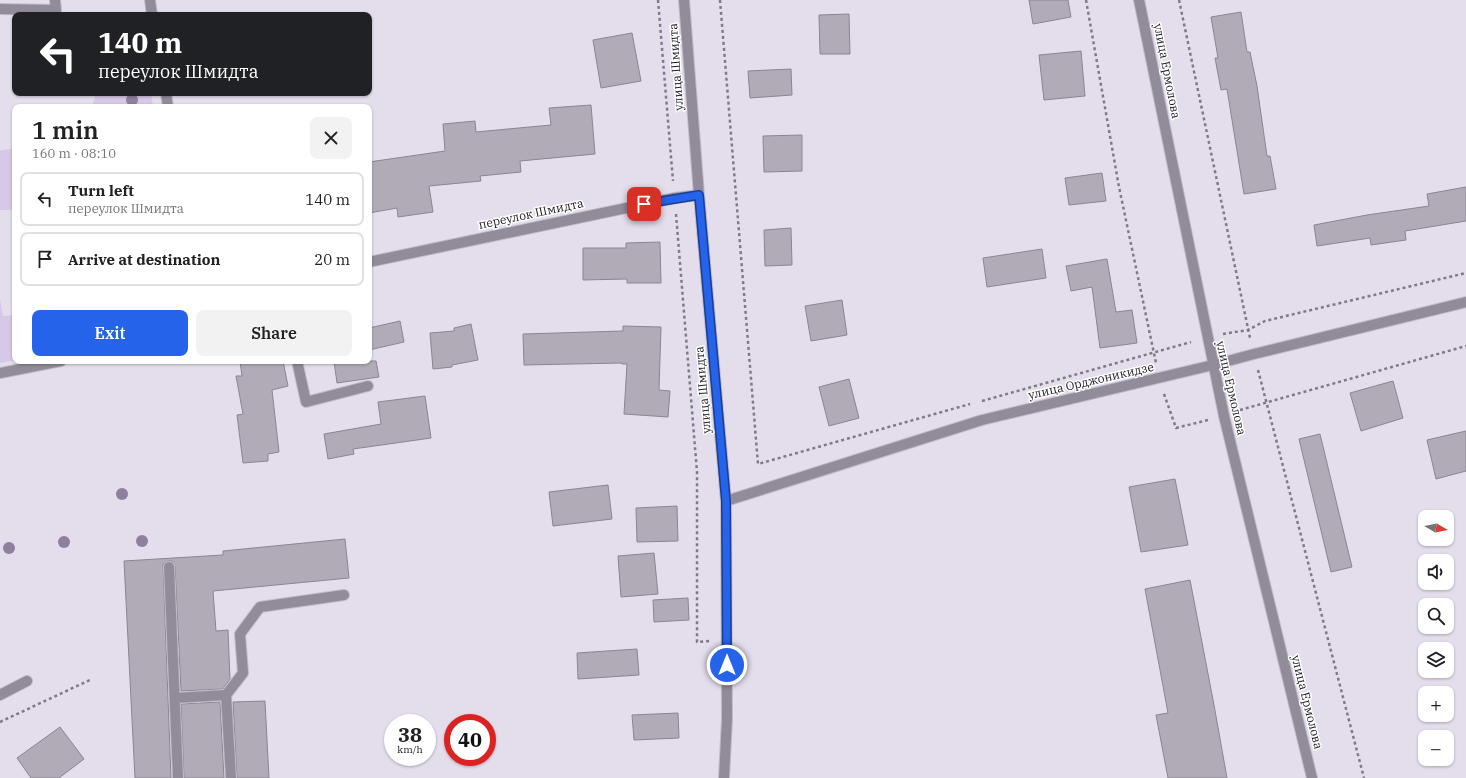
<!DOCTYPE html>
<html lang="en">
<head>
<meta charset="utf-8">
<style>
  :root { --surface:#fff; --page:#f2f2f2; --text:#202124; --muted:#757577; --line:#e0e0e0; --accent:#2563eb }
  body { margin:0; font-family:"IBM Plex Serif",serif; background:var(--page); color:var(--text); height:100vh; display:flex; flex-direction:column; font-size:15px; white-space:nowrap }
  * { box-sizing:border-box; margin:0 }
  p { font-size:13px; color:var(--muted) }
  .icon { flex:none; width:22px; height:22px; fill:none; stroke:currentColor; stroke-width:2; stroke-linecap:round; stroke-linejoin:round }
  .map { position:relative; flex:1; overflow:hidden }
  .drawer { position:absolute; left:12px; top:104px; width:360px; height:260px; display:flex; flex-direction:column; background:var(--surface); border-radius:8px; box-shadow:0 1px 3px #0004 }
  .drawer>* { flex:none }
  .hud { position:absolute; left:12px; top:12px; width:360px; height:84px; border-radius:8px; box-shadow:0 1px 3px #0004; background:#202124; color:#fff; overflow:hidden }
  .needle { width:26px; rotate:100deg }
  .fabs { position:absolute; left:1418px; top:510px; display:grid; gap:8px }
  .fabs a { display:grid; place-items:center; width:36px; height:36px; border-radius:8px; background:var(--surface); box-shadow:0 1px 3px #0004; font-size:20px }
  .speed { position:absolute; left:384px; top:714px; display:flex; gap:8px; font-size:20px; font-weight:700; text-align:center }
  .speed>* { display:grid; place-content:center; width:52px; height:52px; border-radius:50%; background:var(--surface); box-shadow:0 1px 3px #0004; line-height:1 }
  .speed small { font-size:10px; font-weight:400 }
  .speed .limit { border:6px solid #d22; background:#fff; color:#111 }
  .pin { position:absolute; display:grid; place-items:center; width:34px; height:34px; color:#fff; margin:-17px; border-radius:8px; box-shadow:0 2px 6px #0006 }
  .me { position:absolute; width:44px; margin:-22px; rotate:0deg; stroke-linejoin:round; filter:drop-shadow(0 0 3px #0008) }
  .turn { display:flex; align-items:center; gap:14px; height:84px; padding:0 20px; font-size:18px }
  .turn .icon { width:52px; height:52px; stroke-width:2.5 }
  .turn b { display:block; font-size:28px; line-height:34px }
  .round { display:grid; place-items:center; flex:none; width:42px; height:42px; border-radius:8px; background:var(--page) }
  .head { display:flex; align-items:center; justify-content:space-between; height:68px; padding:0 20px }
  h1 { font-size:24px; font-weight:600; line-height:30px }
  .cta { display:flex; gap:8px; margin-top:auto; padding:8px 20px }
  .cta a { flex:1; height:46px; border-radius:8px; background:var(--accent); color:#fff; font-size:16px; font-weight:600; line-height:46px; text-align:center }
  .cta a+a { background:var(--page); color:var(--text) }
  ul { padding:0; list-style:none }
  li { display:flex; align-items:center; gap:12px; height:54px; margin:0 8px 6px; padding:0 12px; border:2px solid var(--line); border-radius:8px }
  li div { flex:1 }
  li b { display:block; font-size:15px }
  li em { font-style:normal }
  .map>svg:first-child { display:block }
  .grass { fill:#d7c8e7 }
  .building { fill:#b1abb8; stroke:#8b8491 }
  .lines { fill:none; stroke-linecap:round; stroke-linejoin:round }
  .minor-casing { stroke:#c1bbc8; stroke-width:12 }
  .path { stroke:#7f7b85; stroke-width:2.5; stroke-dasharray:3 3; stroke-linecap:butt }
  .minor { stroke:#928b99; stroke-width:10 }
  .tree { fill:#8f7f9e }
  .route-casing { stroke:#184099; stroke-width:10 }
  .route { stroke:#2563eb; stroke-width:7 }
  .labels { text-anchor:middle; stroke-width:3; stroke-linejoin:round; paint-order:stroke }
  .street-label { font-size:12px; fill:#222025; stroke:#fff }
</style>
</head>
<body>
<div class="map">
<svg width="1466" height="778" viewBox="0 0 1466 778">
  <rect width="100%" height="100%" fill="#e4ddec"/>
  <g class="grass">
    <path d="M96,93H151L153,107H92Z"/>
    <path d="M15,148V210H0V151Z"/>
    <path d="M0,299L3,316L15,315V360L0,363Z"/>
  </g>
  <g class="building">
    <path d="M1029,0H1068L1071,17L1033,24Z"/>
    <path d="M1241,12L1247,52H1250L1257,86L1267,156H1270L1276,189L1244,194L1227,89L1221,90L1215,58H1218L1211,17Z"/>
    <path d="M849,14L850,54H820L819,15Z"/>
    <path d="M632,33L641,81L601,88L593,40Z"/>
    <path d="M1081,51L1085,96L1044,100L1039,55Z"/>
    <path d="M791,69L792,95L750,98L748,71Z"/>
    <path d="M591,105L595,154L520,161L521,172L480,176L481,181L429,186L433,212L398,217L397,208L369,213V162L445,151L443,124L475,121L476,132L551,125L549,108Z"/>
    <path d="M802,135V171L764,172L763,136Z"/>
    <path d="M1102,173L1106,201L1069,205L1065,178Z"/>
    <path d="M1466,187V221L1405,231L1406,240L1371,245L1370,238L1317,246L1314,225L1367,215L1429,206L1427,194Z"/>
    <path d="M791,228L792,265L765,266L764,230Z"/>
    <path d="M660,242L661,283H627V279L583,280V248H626V243Z"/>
    <path d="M1042,249L1046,278L987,287L983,258Z"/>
    <path d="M1107,259L1116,312L1132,310L1137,343L1100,348L1092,287L1071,291L1066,266Z"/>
    <path d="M842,300L847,335L811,341L805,306Z"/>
    <path d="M400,321L404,342L369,350V328Z"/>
    <path d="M471,324L478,360L452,365V367L433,369L430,333L454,331V328Z"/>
    <path d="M623,326L661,327L659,390L670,391L668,417L624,414L627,364H622V363L524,365L523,334L623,331Z"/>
    <path d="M240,361H283L288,386L272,390L279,452L268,454V461L243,463L237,415L243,414L236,376H242Z"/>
    <path d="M334,361H376L379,377L337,383Z"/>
    <path d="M849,379L859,418L829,426L819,387Z"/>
    <path d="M1393,381L1403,418L1361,431L1350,393Z"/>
    <path d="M425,396L431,438L353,449L354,454L328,459L324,434L381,424L378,402Z"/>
    <path d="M1466,431V471L1436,479L1427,440Z"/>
    <path d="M1320,434L1352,567L1331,572L1299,439Z"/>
    <path d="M1175,479L1188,545L1141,552L1129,487Z"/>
    <path d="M608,485L612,519L553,526L549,492Z"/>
    <path d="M677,506L678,541L637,542L636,508Z"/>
    <path d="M345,539L349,578L213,591L216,631L228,630L230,679L223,689L181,691L175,567L172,561H168L163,564L171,778H135L124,561L223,555V551Z"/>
    <path d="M654,553L658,594L621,597L618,556Z"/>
    <path d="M1190,580L1214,705L1227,778H1168L1156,715L1168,713L1145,589Z"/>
    <path d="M688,598L689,620L654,622L653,600Z"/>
    <path d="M637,649L639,675L578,679L577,653Z"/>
    <path d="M265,701L269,778H237L233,702Z"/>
    <path d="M220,702L224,778H184L181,704Z"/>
    <path d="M678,713L679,738L634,740L632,715Z"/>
    <path d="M60,727L84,759L59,778H31L17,758Z"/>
  </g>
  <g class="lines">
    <g class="minor-casing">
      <g id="minor">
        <path d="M150,0L152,15"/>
        <path d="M684,0L699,195L726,501L727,719L724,778"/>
        <path d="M1139,0L1224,416L1312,778"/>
        <path d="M0,9L56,10L55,0"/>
        <path d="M166,93L168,107"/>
        <path d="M369,262L674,198L699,195"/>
        <path d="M297,361L306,402L368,386"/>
        <path d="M0,373L61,361"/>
        <path d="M726,501L982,420L1213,365L1254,354L1466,302"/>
        <path d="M169,567L178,778"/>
        <path d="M0,695L27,681"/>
        <path d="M226,695L231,778"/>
        <path d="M175,698L226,695L243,673L240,634L260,607L344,595"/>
      </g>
    </g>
    <g class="path">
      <path d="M658,0L673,181"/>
      <path d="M720,0L758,464L970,404"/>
      <path d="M1086,0L1119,187L1156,363"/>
      <path d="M1179,0L1250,338"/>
      <path d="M676,214L697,472V642L710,641"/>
      <path d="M1223,334L1248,330L1265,321L1466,273"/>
      <path d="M1258,370L1364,778"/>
      <path d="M1164,394L1176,428L1208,420"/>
      <path d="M982,401L1191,342"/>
      <path d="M1240,410L1466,346"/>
      <path d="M0,722L92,679"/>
    </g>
    <use href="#minor" class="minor"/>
  </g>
  <g class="tree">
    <circle cx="132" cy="100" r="6"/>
    <circle cx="122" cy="494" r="6"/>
    <circle cx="142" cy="541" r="6"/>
    <circle cx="64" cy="542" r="6"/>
    <circle cx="9" cy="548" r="6"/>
  </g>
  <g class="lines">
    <g class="route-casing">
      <path id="route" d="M644,204L699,195L726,501L727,665"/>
    </g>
    <use href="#route" class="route"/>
  </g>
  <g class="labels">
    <g class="street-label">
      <text transform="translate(676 67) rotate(-94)" y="4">улица Шмидта</text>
      <text transform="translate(1167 71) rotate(79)" y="4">улица Ермолова</text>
      <text transform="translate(531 214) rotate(-12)" y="4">переулок Шмидта</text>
      <text transform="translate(1091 381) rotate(-13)" y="4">улица Орджоникидзе</text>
      <text transform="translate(1231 388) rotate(77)" y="4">улица Ермолова</text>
      <text transform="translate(703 390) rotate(-95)" y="4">улица Шмидта</text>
      <text transform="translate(1307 702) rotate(76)" y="4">улица Ермолова</text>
    </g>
  </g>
</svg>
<div class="fabs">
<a><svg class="needle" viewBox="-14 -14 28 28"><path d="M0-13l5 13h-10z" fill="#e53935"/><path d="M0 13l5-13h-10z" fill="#757577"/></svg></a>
<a><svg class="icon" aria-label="sound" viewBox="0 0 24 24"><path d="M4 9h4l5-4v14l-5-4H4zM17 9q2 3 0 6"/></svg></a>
<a><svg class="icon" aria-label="search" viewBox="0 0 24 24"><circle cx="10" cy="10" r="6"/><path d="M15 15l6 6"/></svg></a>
<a><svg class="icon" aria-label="layers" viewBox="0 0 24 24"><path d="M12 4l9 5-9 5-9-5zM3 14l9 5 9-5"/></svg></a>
<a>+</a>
<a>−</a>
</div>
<div class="speed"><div>38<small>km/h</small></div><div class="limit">40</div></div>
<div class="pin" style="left:644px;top:204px;background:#d93025"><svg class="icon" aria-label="arrive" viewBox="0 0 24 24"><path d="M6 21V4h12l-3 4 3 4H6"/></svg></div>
<svg class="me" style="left:727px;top:665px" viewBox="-20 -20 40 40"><circle r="17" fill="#2563eb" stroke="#fff" stroke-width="3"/><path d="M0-11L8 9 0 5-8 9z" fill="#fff"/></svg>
<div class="hud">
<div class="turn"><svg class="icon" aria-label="left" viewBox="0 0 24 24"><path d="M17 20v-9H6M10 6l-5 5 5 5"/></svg><div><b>140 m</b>переулок Шмидта</div></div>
</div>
<section class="drawer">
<div class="head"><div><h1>1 min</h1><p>160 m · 08:10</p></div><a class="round"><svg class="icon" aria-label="close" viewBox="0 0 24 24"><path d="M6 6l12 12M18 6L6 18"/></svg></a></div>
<ul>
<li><svg class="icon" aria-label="left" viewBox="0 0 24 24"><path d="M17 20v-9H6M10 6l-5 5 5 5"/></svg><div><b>Turn left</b><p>переулок Шмидта</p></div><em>140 m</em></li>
<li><svg class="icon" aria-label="arrive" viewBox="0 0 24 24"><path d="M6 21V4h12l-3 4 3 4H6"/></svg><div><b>Arrive at destination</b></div><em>20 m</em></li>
</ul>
<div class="cta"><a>Exit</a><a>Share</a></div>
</section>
</div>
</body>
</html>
